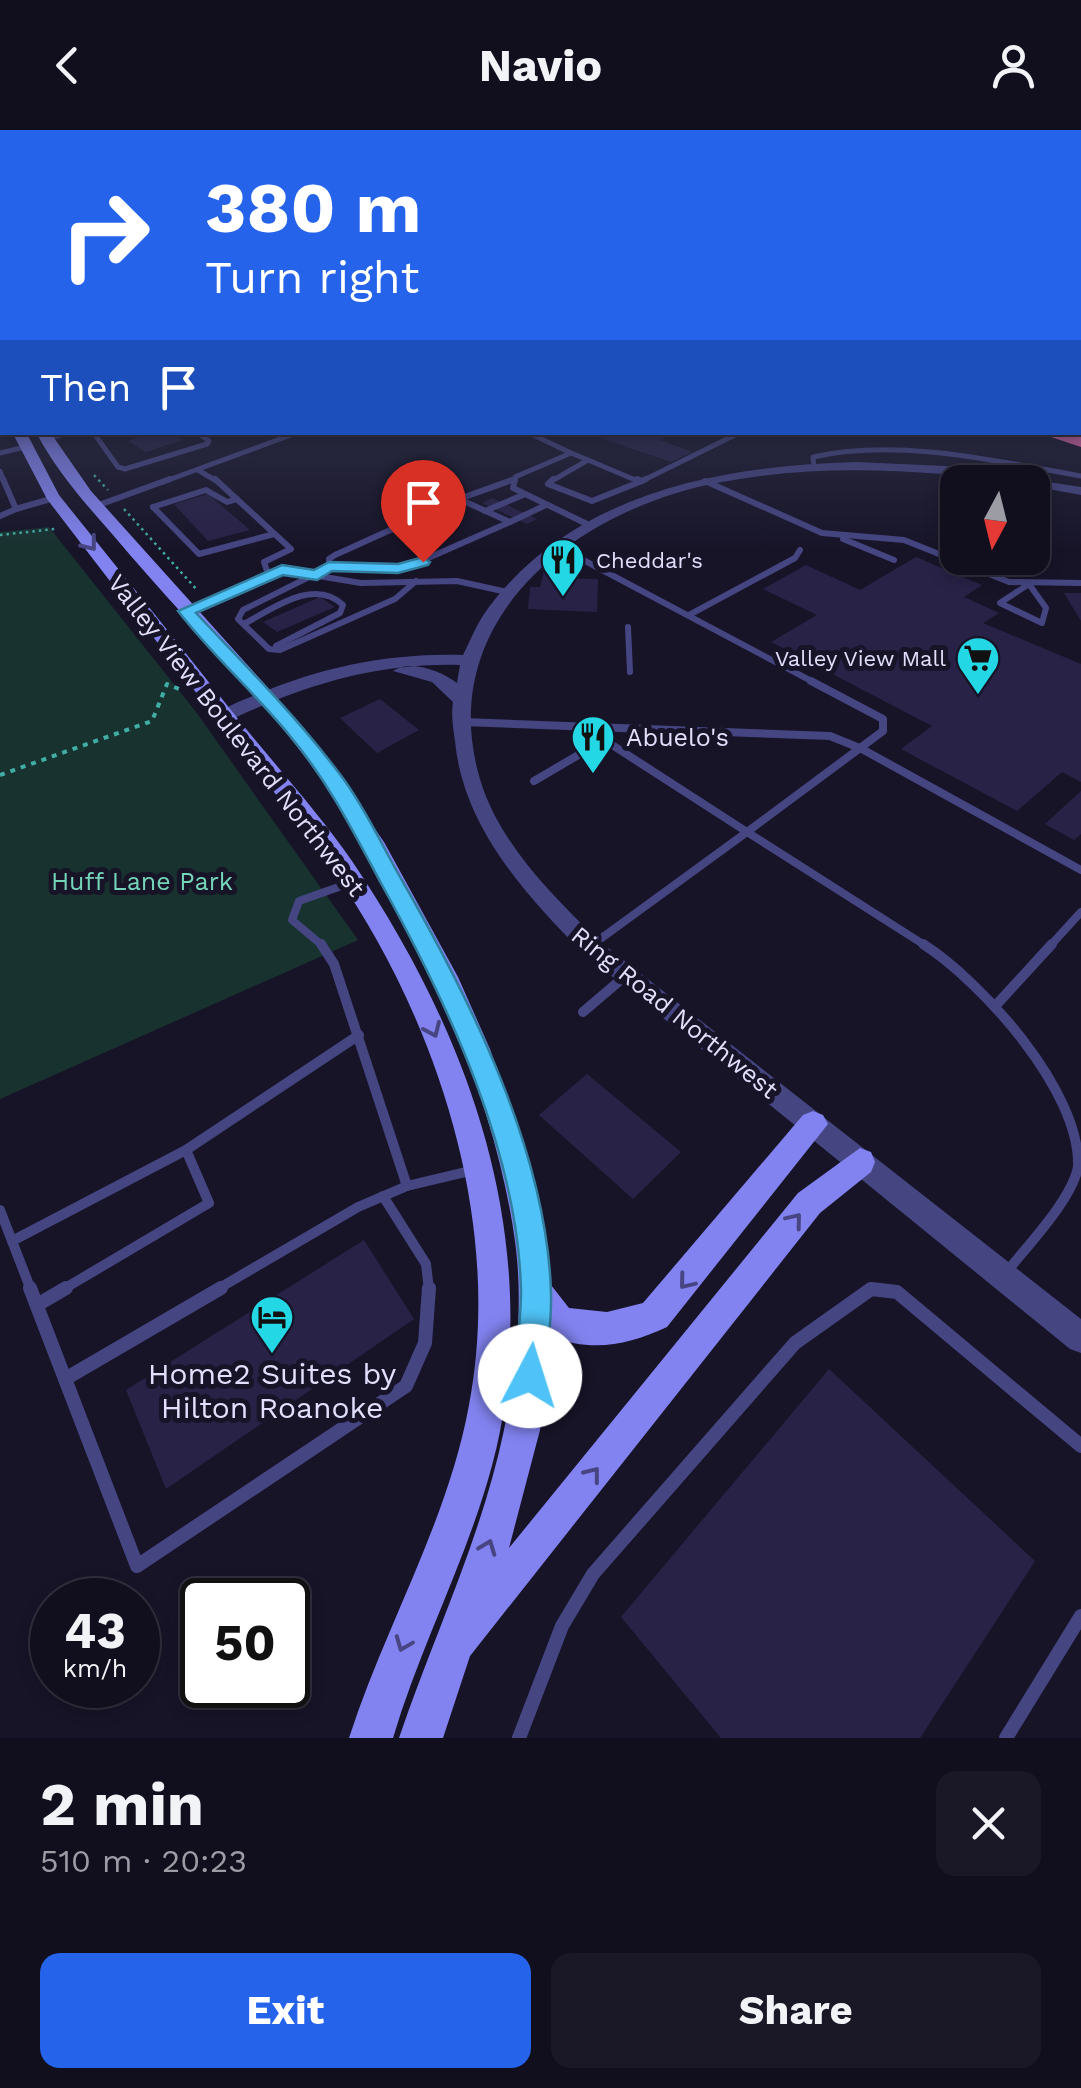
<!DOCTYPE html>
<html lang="en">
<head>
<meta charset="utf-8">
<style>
  :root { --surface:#110f1e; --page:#1a1827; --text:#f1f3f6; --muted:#9c9ca4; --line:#302f3c; --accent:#2563eb }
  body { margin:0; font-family:"Work Sans",sans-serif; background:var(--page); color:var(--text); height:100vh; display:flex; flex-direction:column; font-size:38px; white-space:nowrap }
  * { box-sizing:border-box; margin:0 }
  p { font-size:32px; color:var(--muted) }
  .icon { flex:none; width:55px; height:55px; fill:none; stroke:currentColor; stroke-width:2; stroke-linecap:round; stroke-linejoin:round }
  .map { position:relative; height:1608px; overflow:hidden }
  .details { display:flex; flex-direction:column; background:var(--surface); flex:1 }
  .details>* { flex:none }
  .hud { position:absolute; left:0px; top:0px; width:1082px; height:305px; box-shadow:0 5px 15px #0003,0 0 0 2px var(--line); background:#2563eb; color:#fff; overflow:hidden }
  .needle { width:65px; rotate:187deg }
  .fabs { position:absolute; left:940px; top:335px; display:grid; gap:20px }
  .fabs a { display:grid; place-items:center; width:110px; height:110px; border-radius:20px; background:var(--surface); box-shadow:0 5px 15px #0003,0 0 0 2px var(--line); font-size:50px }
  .speed { position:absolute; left:30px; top:1448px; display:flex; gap:20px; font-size:50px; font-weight:700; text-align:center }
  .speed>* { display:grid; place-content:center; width:130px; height:130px; border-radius:50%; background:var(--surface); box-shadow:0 5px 15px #0003,0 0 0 2px var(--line); line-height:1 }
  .speed small { font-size:25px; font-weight:400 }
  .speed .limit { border:5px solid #111; border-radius:15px; background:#fff; color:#111 }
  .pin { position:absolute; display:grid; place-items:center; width:85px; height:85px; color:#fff; margin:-102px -42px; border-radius:50% 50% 50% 0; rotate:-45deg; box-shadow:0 0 10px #0007 }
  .pin .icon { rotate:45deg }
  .me { position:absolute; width:110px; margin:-55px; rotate:5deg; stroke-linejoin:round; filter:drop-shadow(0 0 8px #0008) }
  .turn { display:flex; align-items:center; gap:35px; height:210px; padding:0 40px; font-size:45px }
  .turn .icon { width:130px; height:130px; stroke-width:2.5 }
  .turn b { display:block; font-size:70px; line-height:85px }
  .then { display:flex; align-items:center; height:95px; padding:0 40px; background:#0003; gap:20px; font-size:38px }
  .round { display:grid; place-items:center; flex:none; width:105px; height:105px; border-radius:20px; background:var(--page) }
  .head { display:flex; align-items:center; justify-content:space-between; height:170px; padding:0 40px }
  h1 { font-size:60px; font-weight:700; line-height:75px }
  .cta { display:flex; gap:20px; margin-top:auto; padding:20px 40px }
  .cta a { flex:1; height:115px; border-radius:20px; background:var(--accent); color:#fff; font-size:40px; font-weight:700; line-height:115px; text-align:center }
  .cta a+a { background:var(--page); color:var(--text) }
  header { display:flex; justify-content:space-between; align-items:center; height:130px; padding:0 40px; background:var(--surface); font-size:45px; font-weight:700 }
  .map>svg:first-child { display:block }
  .green { fill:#183230 }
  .building { fill:#282247 }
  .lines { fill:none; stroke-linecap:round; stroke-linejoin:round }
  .path-far1 { stroke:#40aea4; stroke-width:2.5; stroke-dasharray:2.5 4; stroke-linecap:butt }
  .path { stroke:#40aea4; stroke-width:4; stroke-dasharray:5 6; stroke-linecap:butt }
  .service-far4 { stroke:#454582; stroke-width:5 }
  .service-far3 { stroke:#454582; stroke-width:6 }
  .service-far2 { stroke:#454582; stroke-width:8 }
  .service-far1 { stroke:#454582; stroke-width:10 }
  .service { stroke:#454582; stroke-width:14 }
  .tertiary { fill:#454582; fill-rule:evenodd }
  .secondary { fill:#8283f0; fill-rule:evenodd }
  .motorway { fill:#ec69ad; fill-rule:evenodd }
  .oneway { stroke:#474682 }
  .route { fill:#4fc3f7; stroke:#337fa1; stroke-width:2.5 }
  .labels { text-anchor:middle; stroke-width:10; stroke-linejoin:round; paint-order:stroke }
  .far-poi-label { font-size:22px; fill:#e1dffb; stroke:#171428; text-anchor:start }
  .street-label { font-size:25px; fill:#e1dffb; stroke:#171428 }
  .poi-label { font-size:25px; fill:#e1dffb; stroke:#171428; text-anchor:start }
  .park-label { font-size:25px; fill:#73d4b8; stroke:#171428 }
  .near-poi-label { font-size:30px; fill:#e1dffb; stroke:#171428 }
</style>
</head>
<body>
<header><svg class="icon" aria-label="back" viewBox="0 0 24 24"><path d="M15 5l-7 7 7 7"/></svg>Navio<svg class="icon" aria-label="person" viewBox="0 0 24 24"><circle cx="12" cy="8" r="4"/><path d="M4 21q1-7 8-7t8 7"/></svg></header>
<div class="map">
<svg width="1081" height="1608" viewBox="0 0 1081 1608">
  <rect width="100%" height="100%" fill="#171428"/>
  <path class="green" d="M49,397L196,582L358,810L0,969V402Z"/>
  <g class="building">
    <path d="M154,302H170L183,310L146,322L128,311Z"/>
    <path d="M677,302L661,310L692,322L671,332L586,303Z"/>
    <path d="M208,364L250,400L208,411L174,374Z"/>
    <path d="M492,368L537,389L527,394L482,373Z"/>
    <path d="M916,427L982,455L964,467L999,483L983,493L1081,534V652L1062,642L1017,681L901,619L932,596L771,512L817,485L763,459L806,435L860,460Z"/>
    <path d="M544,441H557V448L598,449L597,482L528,479L530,457H540Z"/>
    <path d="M1064,463H1081V491Z"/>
    <path d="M320,467L335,477L277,502L263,492Z"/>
    <path d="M380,569L419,600L377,623L340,588Z"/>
    <path d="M1081,661V704L1074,710L1045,694Z"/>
    <path d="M587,944L681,1022L633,1069L539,985Z"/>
    <path d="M364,1110L414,1189L166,1359L126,1260Z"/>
    <path d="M829,1239L1035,1431L920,1608H721L621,1487Z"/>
  </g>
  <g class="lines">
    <g class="path-far1">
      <path d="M94,345L108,360"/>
      <path d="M124,379L198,461"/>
      <path d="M0,405L55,399"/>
    </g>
    <path class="path" d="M0,645L152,591L167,554L179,559"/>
    <g class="service-far4">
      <path d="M93,302L118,337L125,339L207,314L209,311L197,302"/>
      <path d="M46,309L72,302"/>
      <path d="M0,323L25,317"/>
      <path d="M571,323L588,330"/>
      <path d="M588,330L640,352"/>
      <path d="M814,337L813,327C899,308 996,331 1081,346"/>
      <path d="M198,340L218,352"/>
      <path d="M0,341L4,352"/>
      <path d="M642,351L741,302"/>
      <path d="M163,352L299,302"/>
      <path d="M507,352L512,350"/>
      <path d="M514,352L515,347L571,323L527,302"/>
      <path d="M550,352L588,330"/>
    </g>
    <g class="service-far3">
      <path d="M3,349L16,379L54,368"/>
      <path d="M215,349L291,419L264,432L268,444"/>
      <path d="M515,349L513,358L589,395"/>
      <path d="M553,349L548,354L592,371L642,351L637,349"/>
      <path d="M642,351L646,349"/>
      <path d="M705,351L822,403L904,410L1009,452L1081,453"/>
      <path d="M96,376L170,349"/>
      <path d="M153,377L199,424L274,404"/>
      <path d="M153,377L206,360L227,372L237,369"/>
      <path d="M485,381L523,365"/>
      <path d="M0,386L16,379"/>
      <path d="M510,392L546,375"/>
      <path d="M843,409L894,430"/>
      <path d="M557,416L815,553"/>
      <path d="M329,437V429L335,425L459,369"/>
      <path d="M416,451L395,469L280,520L269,519L238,489L243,480L329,437L410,436L510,392L459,369L512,350"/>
      <path d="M1029,454L1046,478L1042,493L1000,473Z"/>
      <path d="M186,481L282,440L361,453L457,451L507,462"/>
      <path d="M689,485L795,428L800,420"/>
      <path d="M244,494C272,479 314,447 343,475L340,483L276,516"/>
      <path d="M628,497L630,542"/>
    </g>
    <g class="service-far2">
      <path d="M811,551L883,589V601L747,702L926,816"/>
      <path d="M463,592L830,606L862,619L1081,740"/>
      <path d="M589,600L747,702L592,815"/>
      <path d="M534,651L604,610"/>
      <path d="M323,816L292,790L299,771L350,753"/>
      <path d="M1050,816L1081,782"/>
    </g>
    <g class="service-far1">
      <path d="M321,814L334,834L407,1056"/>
      <path d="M923,814C981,851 1081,961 1078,1037C1072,1070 1026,1117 1005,1144"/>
      <path d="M998,873L1052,814"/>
      <path d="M583,882L624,847"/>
      <path d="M383,1066L426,1134L429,1160"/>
      <path d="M0,1080L31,1160"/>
      <path d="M12,1111L186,1020L359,905"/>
      <path d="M62,1160L209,1073L186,1020"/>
      <path d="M216,1160L358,1077L407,1056L474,1040"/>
      <path d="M869,1160H880"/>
    </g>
    <g class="service">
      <path d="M30,1158L137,1436L406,1256L425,1213L429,1158"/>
      <path d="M37,1175L66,1158"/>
      <path d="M65,1249L221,1158"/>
      <path d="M519,1608L562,1496L593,1444L795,1213L871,1159L897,1162L1081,1316"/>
      <path d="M1006,1608L1081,1486"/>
    </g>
    <path class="tertiary" d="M856,332L946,336L1081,357V365L1032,356V352C1002,352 972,346 942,344C869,338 794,338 722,352C583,377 439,482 477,638C493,707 549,762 598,810L1081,1189V1223L1070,1219L582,822C524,763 463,696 455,611C453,598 451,584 453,572L432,552L393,541C410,529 441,541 457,553L460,535C377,533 308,554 232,589L226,590L217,585C228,575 244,570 258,564C325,536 391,523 463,525C471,509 478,491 489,477C576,362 720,336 856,332Z"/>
    <g class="secondary">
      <path d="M2,213V224L0,225V214Z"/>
      <path d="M0,250L2,251V264L0,263Z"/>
      <path d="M12,302H26L59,365C119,440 179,514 238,589C276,636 318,682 352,731C461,893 531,1074 505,1271C490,1388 426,1496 393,1608H349C385,1496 448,1391 469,1275C504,1093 437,889 333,740C298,690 259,644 222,596C164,521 105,445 47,369Z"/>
      <path d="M36,302H50L91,361L304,598L384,712L458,847L490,919L536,1057L551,1155L569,1178L607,1182L643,1173L803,985L813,981L823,985L828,994L667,1197C628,1215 592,1223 551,1206L540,1300L509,1418L798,1063L860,1018L871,1022L875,1032L871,1042L820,1083L470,1526L443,1608H399C434,1505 482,1406 504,1300C516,1241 523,1179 516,1119C495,949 395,738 288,605C233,536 170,473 113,405C85,373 56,341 36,302Z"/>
    </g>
    <path class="motorway" d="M1043,302L1081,307V317L1045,305Z"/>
  </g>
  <defs><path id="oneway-chevron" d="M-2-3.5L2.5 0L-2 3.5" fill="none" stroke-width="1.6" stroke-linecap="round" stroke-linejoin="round" transform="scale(2.5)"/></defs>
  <g class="oneway">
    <use href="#oneway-chevron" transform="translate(90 414) rotate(52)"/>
    <use href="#oneway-chevron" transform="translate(433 900) rotate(66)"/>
    <use href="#oneway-chevron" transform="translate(795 1090) rotate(-51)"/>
    <use href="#oneway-chevron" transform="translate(686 1152) rotate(129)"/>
    <use href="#oneway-chevron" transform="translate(593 1344) rotate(-52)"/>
    <use href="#oneway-chevron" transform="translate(488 1417) rotate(-69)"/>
    <use href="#oneway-chevron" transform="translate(403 1514) rotate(112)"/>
  </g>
  <linearGradient id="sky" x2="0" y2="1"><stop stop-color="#0d0b16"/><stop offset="0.47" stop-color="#363a53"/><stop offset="1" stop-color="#363a53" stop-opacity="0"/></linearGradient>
  <rect width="1081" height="421" fill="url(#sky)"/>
  <path class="route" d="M423,427L430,432L428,435L398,443L332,441L317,450L283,445L196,483C246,536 298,588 342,647C366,679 383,718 403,752C471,871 547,1023 551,1163C552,1191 547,1219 546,1246L541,1258L530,1262L519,1258L514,1246C516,1219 521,1190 521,1163C519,1024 448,874 382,755C354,703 328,651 290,606C255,563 212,525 178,481L282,435L314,440L329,432L398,434Z"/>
  <defs>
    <g id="restaurant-pin" transform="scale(2.25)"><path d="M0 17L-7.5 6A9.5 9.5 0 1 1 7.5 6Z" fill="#23d7e4" stroke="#171428"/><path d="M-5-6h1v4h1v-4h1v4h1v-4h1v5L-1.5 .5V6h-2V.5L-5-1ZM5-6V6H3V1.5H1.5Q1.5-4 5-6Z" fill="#111"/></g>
    <g id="supermarket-pin" transform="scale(2.25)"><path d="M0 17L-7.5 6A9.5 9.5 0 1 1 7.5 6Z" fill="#23d7e4" stroke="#171428"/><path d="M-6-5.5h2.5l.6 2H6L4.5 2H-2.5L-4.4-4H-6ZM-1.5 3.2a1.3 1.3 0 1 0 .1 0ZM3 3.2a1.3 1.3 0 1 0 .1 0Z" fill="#111"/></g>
    <g id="hotel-pin" transform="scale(2.25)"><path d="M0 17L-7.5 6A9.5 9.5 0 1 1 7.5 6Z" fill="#23d7e4" stroke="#171428"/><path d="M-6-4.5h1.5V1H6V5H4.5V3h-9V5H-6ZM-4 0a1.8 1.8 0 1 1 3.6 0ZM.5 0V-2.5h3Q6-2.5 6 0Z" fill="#111"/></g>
  </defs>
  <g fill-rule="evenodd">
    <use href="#restaurant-pin" x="563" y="430"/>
    <use href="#supermarket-pin" x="978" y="528"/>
    <use href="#restaurant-pin" x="593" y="607"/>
    <use href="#hotel-pin" x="272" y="1187"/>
  </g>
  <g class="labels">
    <g class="far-poi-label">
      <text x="596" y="438">Cheddar's</text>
      <text x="946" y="536" text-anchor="end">Valley View Mall</text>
    </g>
    <g class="street-label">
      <text transform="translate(237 605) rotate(52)" y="9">Valley View Boulevard Northwest</text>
      <text transform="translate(675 882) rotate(39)" y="9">Ring Road Northwest</text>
    </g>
    <g class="poi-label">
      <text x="626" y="616">Abuelo's</text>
    </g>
    <g class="park-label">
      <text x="142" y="760">Huff Lane Park</text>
    </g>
    <g class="near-poi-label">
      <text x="272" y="1254">Home2 Suites by<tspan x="272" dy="34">Hilton Roanoke</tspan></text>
    </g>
  </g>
</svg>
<div class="fabs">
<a><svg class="needle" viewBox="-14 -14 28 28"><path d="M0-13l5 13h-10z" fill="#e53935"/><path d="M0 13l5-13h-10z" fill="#9c9ca4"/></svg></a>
</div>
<div class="speed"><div>43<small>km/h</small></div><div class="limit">50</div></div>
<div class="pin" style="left:423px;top:432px;background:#d93025"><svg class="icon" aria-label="arrive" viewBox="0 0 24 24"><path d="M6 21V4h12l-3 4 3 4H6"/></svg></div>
<svg class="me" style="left:530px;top:1246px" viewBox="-20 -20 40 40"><circle r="19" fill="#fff"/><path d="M0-13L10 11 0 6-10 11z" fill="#4fc3f7"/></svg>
<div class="hud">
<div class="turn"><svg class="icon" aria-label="right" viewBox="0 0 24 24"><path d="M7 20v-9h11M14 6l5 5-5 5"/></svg><div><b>380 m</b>Turn right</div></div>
<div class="then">Then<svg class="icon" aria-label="arrive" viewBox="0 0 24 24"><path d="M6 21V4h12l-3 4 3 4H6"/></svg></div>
</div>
</div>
<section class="details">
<div class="head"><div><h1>2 min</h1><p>510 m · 20:23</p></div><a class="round"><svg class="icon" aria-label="close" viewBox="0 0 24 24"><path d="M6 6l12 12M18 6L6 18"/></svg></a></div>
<div class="cta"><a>Exit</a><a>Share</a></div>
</section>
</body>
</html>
